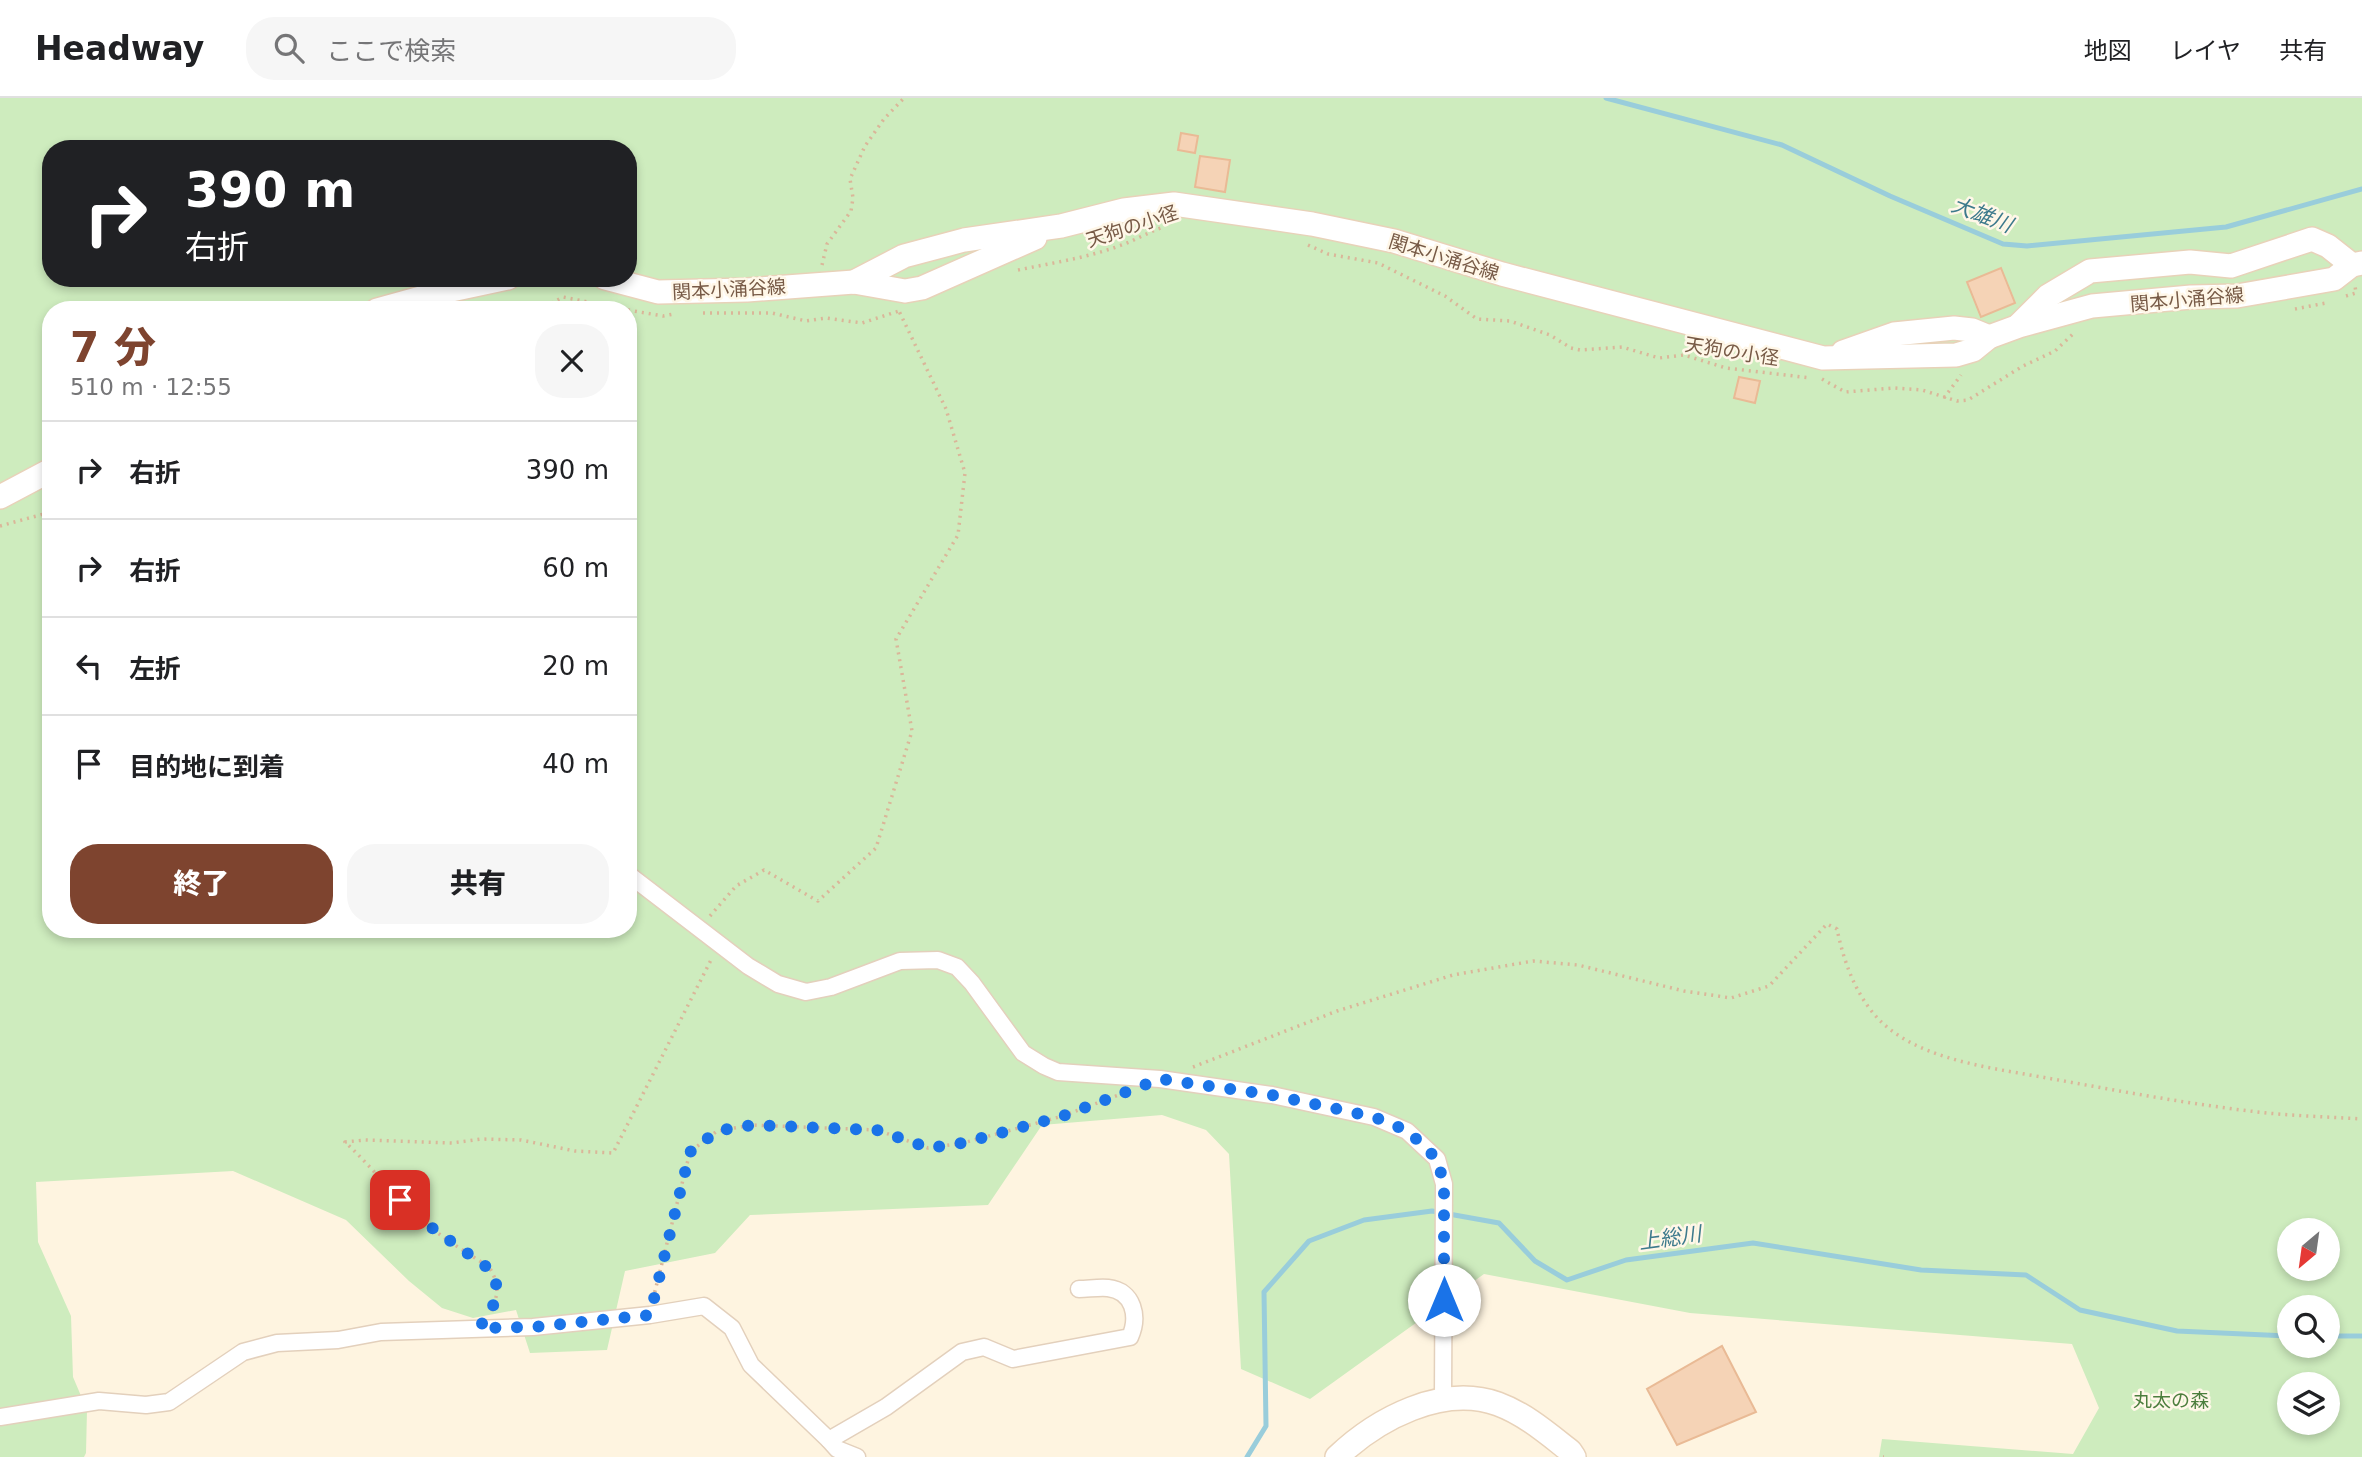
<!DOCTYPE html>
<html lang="ja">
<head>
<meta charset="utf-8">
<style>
  :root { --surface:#fff; --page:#f6f6f6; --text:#202124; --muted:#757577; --line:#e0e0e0; --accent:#7e442f }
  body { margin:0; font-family:"DejaVu Sans","Noto Sans JP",sans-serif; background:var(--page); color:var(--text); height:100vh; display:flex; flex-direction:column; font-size:26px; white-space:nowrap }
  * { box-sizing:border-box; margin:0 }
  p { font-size:23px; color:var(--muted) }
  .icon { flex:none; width:38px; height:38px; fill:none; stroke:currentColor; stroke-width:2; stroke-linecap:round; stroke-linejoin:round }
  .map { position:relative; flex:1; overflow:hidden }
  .sheet { position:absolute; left:42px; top:203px; width:595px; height:637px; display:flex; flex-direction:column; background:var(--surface); border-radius:28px; box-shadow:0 4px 10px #0003 }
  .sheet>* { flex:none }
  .top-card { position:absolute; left:42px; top:42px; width:595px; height:147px; border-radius:28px; box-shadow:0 4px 10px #0003; background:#202124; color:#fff; overflow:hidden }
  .needle { width:46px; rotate:209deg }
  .fabs { position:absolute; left:2277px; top:1120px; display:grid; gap:14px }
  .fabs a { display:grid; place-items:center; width:63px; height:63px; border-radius:50%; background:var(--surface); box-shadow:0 4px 10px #0003; font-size:35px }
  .pin { position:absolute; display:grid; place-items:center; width:60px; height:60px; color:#fff; margin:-30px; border-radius:14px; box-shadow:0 4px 10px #0006 }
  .me { position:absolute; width:77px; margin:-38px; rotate:0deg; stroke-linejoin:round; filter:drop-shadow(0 0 5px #0008) }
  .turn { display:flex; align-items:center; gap:24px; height:147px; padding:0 28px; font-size:32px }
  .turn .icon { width:91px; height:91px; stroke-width:2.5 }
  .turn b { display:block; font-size:49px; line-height:60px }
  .round { display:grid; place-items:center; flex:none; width:74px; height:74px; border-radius:28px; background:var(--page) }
  .head { display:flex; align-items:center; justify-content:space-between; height:119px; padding:0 28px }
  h1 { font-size:42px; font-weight:800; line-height:52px; color:var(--accent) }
  .button { display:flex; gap:14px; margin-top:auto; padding:14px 28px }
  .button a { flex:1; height:80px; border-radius:28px; background:var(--accent); color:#fff; font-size:28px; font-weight:800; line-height:80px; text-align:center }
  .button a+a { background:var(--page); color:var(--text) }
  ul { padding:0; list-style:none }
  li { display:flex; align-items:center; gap:21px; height:98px; padding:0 28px; border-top:2px solid var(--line) }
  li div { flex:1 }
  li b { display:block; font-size:26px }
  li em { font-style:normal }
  header { display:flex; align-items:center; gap:42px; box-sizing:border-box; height:98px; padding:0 35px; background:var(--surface); border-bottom:2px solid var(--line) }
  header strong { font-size:33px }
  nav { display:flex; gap:38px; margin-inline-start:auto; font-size:24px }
  .search { width:490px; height:63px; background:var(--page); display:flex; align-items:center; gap:18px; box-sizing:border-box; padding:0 24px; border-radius:28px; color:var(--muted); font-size:26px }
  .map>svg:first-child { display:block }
  .green { fill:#ceecbe; fill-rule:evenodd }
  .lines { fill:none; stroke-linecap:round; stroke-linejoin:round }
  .stream { stroke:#99cddb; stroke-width:5 }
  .building { fill:#f5d3b6; stroke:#e9ba95; stroke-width:2 }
  .street-casing { stroke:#e3d0bc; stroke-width:19 }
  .secondary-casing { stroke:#e8d2b9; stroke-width:26 }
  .path { stroke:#dab699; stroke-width:3.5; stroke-dasharray:2 5; stroke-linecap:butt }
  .street { stroke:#fff; stroke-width:16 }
  .secondary { stroke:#fff; stroke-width:23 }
  .route { stroke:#1a73e8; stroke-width:12; stroke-dasharray:0 21.6 }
  .labels { text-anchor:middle; stroke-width:5; stroke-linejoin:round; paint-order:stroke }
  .street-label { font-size:19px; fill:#775a46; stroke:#fff7e8 }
  .park-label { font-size:19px; fill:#4c7e3d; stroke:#fff7e8 }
  .water-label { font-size:21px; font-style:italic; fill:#3d7a8c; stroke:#fff7e8 }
</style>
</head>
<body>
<header>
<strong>Headway</strong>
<div class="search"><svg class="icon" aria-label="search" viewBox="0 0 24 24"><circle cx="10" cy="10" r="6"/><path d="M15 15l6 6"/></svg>ここで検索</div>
<nav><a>地図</a><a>レイヤ</a><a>共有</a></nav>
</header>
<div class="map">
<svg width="2362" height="1359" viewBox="0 0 2362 1359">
  <rect width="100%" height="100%" fill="#fef4e0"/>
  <path class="green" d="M0,0H2362V1359H1879L1882,1341L2073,1356L2099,1310L2072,1246L1690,1215L1484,1176L1310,1301L1241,1271L1229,1056L1206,1032L1162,1017L1042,1027L988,1107L750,1117L715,1155L625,1173L607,1252L530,1255L516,1212L473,1220L442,1210L409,1183L346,1122L233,1073L36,1084L38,1144L71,1218L73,1279L87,1312L86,1355L84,1359H0ZM51,51H628V180H51ZM51,212H628V831H51ZM2289,1132H2328V1171H2289ZM2289,1209H2328V1248H2289ZM2289,1286H2328V1325H2289Z"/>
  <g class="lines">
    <g class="stream">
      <path d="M1606,0L1782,47L1890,98L2003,146L2027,148L2226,129L2362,91"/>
      <path d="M2328,1238H2362"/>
      <path d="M1247,1359L1266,1328L1264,1194L1309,1143L1364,1122L1432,1113L1499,1125L1535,1163L1567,1182L1626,1162L1753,1145L1921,1172L2026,1177L2080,1212L2177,1233L2289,1238"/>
    </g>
  </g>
  <g class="building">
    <path d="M1181,35L1198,38L1195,55L1178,52Z"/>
    <path d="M1200,58L1230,62L1225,94L1195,89Z"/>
    <path d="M2001,170L2015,205L1981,219L1967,184Z"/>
    <path d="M1739,279L1760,283L1755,305L1734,300Z"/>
    <path d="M1722,1248L1756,1314L1677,1347L1647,1291Z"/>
  </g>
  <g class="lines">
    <g class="street-casing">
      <g id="street">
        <path d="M628,776L748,868L778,886L806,894L831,889L900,863L938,862L957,869L972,885L1023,955L1044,968L1058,974L1160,981L1272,997L1374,1019L1407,1033L1437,1061L1444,1086L1443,1302"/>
        <path d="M0,1319L99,1303L146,1307L169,1304L243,1254L277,1245L338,1242L381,1234L533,1229L650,1217L704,1208L732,1230L751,1267L829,1342L886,1309L962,1254L984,1249L1013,1261L1130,1239C1139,1219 1134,1193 1108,1190C1099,1189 1088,1191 1079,1191"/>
        <path d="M829,1342L837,1351L857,1359"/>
      </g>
    </g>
    <g class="secondary-casing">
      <g id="secondary">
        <path d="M605,180L658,194L747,192L854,184L905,193L922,190L1035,140"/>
        <path d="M854,184L904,158L964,142L1061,128L1124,112L1174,106L1312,126L1394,143L1502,176L1823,260L1956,257L1973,252L1989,239L2019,228L2092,208L2191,199L2237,198L2334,181L2352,167L2362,165"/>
        <path d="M377,212L442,194L508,180"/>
        <path d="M2019,227L2048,198L2090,173L2190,164L2231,168L2312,141L2328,148L2352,167"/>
        <path d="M1843,254L1894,236L1954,230L1972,232L1989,239"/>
        <path d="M0,399L51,372"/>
        <path d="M1337,1359C1377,1321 1442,1286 1498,1306C1525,1316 1547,1335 1570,1353L1574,1359"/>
      </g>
    </g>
    <g class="path">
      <path d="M1308,147L1328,156L1378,165L1445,198L1477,221L1510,223L1550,237L1571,250L1580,252L1622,249L1659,260L1684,257L1726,270L1811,280"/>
      <path d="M822,167L827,146L851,113L853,100L850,81L865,48L884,21L904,0"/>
      <path d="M1018,172C1052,165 1086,160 1119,148C1134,143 1148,134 1164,129"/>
      <path d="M2346,198L2356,195L2355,188"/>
      <path d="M2295,211L2326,205"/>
      <path d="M539,212L563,199L627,212"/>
      <path d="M628,212L663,218L674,216"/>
      <path d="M703,215H772L806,223L826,220L862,225L899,213"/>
      <path d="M1822,281L1845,294L1894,290L1922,292L1957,303L1968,302L2023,268L2055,253L2075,234"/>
      <path d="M1944,300L1961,277"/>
      <path d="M0,428L51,414"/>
      <path d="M710,818L736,788L764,772L818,803L876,750L912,633L896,541L958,437L965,375L946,311L898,211"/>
      <path d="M1193,969L1337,913L1453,877L1533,863L1578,867L1684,893L1731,900L1769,888L1827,826L1837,831C1845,870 1861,912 1895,935C1936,964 1998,971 2047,980C2120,993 2193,1007 2267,1015C2298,1018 2330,1019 2362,1021"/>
      <path d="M653,1201L690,1054L717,1033L752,1027L877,1032L928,1050L963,1045L1063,1018L1121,996"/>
      <path d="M491,1213C499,1197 499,1184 489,1169C466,1154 442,1140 422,1122C394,1098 372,1069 345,1044L365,1042L452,1045L481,1041L521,1042L575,1053L613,1055L712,860"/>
      <path d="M1883,1359H1884"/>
    </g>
    <use href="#street" class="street"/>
    <use href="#secondary" class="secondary"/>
  </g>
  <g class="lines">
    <path class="route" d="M400,1102L424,1124L488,1170C506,1194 493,1209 479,1230L533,1229L650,1217L690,1054L717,1033L752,1027L877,1032L929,1050L963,1045L1063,1018L1160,981L1272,997L1374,1019L1408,1033L1437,1061L1444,1086V1202"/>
  </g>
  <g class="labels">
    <g class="street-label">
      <text transform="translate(1132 128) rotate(-18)" y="7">天狗の小径</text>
      <text transform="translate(1444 159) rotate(17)" y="7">関本小涌谷線</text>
      <text transform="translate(729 191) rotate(-3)" y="7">関本小涌谷線</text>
      <text transform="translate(2187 201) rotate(-5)" y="7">関本小涌谷線</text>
      <text transform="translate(1732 253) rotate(9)" y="7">天狗の小径</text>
    </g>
    <g class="park-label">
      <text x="2171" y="1309">丸太の森</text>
    </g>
    <g class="water-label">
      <text transform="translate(1982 117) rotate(21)" y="7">大雄川</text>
      <text transform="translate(1670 1140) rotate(-8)" y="7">上総川</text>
    </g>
  </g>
</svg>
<div class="fabs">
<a><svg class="needle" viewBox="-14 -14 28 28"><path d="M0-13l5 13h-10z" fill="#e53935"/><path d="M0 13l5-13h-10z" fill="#757577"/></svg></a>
<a><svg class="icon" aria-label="search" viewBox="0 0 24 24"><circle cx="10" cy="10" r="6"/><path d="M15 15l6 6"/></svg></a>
<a><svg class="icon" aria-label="layers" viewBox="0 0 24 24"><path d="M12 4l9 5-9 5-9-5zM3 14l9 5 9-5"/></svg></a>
</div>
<div class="pin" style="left:400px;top:1102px;background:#d93025"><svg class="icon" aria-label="arrive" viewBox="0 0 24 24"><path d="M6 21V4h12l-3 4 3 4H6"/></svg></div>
<svg class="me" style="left:1444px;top:1202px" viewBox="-20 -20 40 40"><circle r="19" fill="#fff"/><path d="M0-13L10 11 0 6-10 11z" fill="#1a73e8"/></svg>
<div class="top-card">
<div class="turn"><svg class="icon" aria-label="right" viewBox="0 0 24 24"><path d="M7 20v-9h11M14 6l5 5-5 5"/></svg><div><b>390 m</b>右折</div></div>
</div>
<section class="sheet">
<div class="head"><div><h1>7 分</h1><p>510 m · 12:55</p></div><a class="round"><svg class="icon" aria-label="close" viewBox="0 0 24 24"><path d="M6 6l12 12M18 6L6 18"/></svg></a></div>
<ul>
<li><svg class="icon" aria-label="right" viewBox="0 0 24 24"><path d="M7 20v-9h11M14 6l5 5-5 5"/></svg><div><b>右折</b></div><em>390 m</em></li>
<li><svg class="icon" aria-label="right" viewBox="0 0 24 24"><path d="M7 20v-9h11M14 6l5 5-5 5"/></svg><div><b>右折</b></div><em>60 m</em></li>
<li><svg class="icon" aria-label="left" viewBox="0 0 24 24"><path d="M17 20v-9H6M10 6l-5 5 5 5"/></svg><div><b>左折</b></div><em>20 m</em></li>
<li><svg class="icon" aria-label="arrive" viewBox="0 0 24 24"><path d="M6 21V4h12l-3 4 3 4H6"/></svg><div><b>目的地に到着</b></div><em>40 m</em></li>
</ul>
<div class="button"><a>終了</a><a>共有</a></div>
</section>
</div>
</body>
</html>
